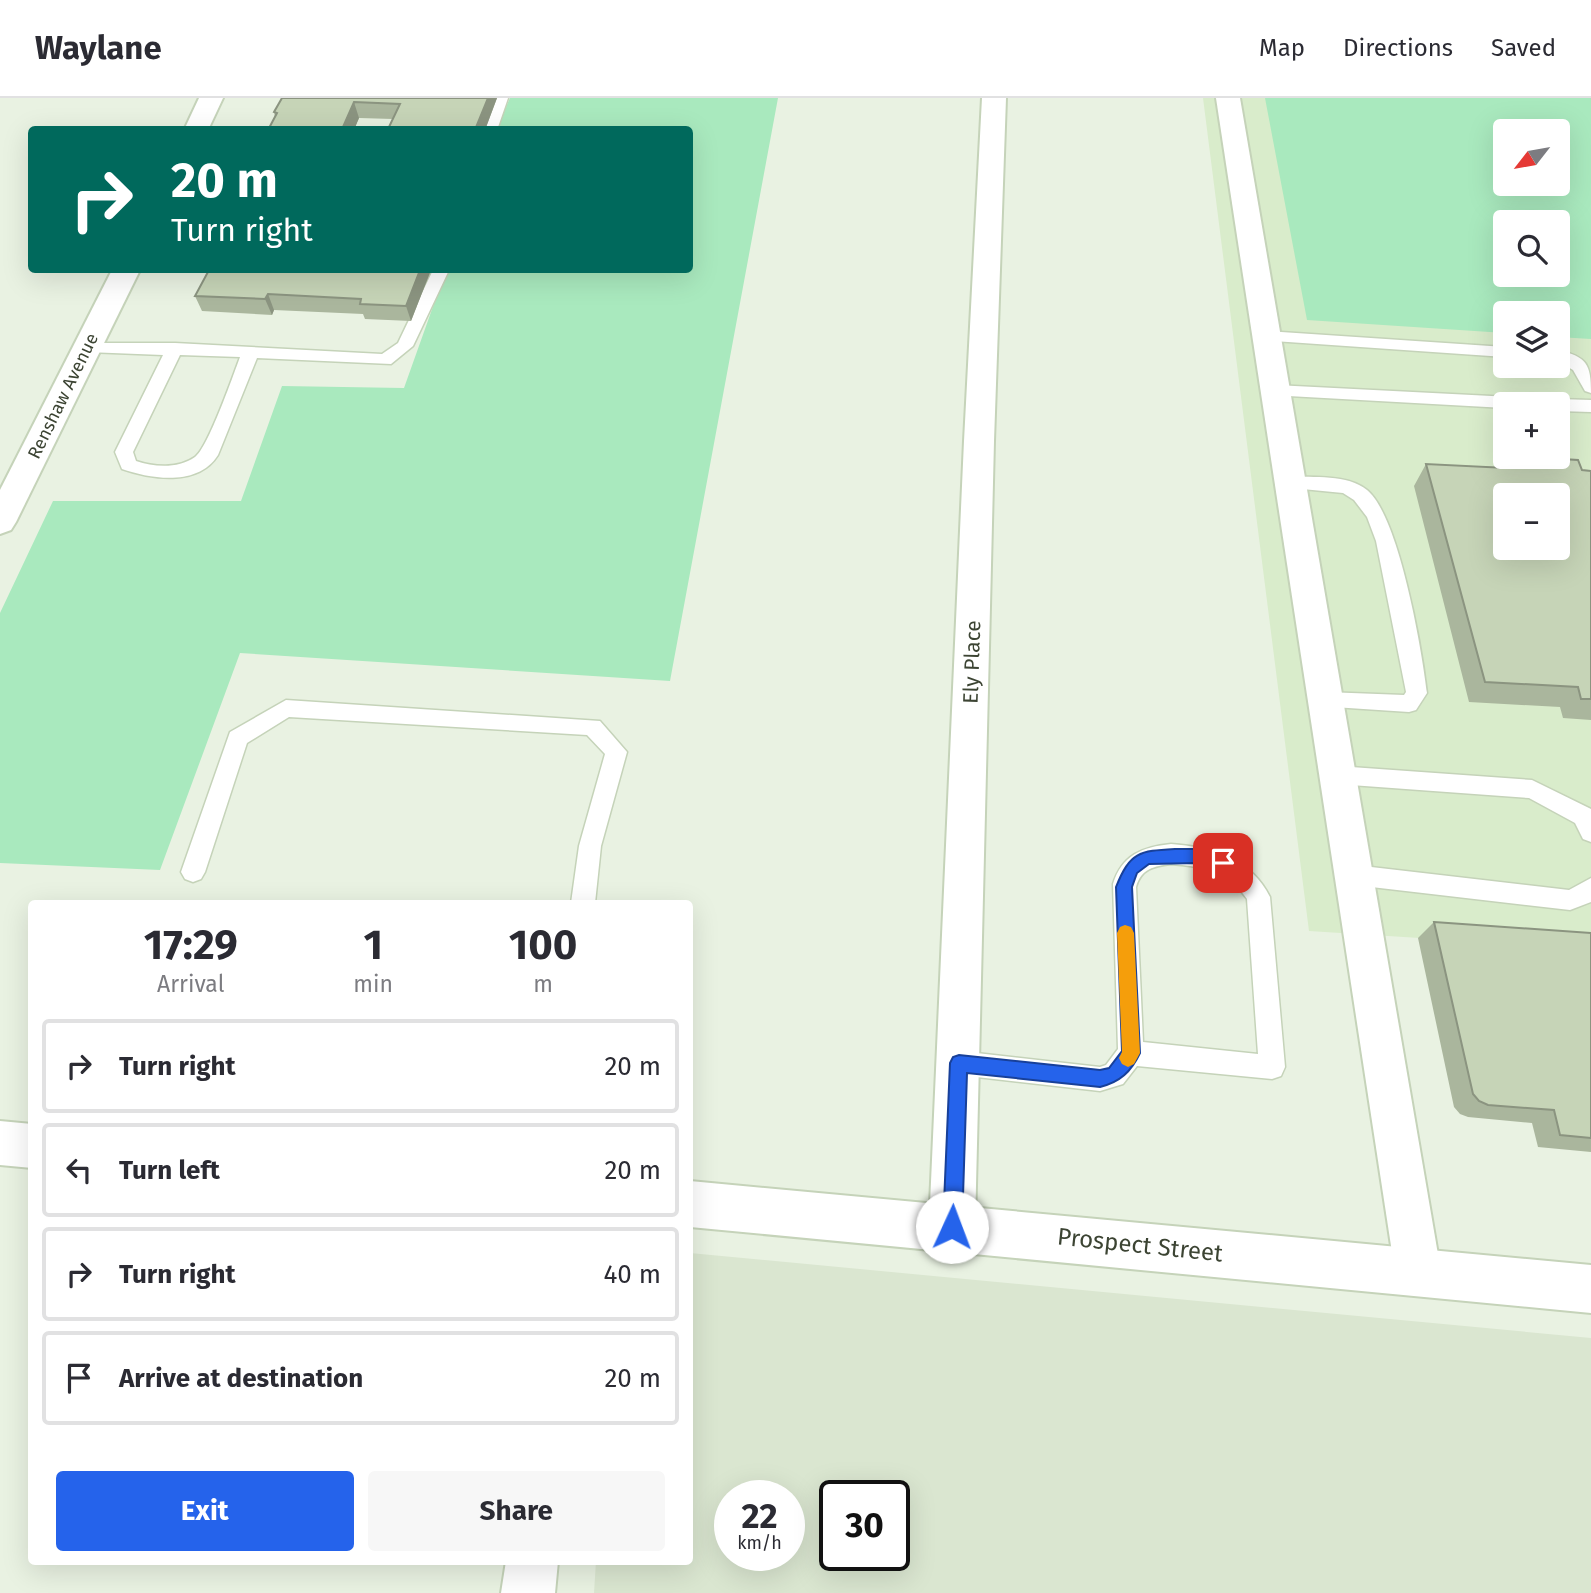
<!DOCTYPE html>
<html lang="en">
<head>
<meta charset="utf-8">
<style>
  :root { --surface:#fff; --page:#f7f7f7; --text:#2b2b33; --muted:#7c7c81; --line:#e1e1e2; --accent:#2563eb }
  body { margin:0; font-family:"Fira Sans",sans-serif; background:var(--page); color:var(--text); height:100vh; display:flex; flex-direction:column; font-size:26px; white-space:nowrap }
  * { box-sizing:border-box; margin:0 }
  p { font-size:23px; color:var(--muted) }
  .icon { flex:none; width:38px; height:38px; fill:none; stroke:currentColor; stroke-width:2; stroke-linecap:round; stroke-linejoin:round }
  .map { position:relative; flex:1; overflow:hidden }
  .panel { position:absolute; left:28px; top:802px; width:665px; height:665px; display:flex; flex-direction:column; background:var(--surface); border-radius:7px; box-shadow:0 7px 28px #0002 }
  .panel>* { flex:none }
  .hud { position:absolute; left:28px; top:28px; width:665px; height:147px; border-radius:7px; box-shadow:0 7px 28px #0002; background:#00695c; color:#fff; overflow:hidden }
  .needle { width:46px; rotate:239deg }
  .controls { position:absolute; left:1493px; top:21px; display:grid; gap:14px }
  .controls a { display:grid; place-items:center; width:77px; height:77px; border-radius:7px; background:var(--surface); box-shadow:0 7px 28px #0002; font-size:35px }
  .speed { position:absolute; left:714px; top:1382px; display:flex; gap:14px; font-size:35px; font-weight:700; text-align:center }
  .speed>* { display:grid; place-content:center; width:91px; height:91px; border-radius:50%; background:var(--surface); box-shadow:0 7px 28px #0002; line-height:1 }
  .speed small { font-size:18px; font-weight:400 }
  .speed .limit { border:4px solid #111; border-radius:10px; background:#fff; color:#111 }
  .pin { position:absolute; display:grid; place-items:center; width:60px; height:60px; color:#fff; margin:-30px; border-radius:14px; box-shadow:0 4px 10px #0006 }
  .me { position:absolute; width:77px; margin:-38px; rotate:2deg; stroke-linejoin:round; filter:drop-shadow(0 0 5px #0008) }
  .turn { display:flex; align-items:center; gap:24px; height:147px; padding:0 28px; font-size:32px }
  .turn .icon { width:91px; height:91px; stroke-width:2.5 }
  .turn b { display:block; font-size:49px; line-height:60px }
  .eta { display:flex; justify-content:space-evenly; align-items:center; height:119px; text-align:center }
  .eta b { font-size:42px; font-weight:700; line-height:49px }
  .cta { display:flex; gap:14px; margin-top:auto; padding:14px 28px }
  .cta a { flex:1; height:80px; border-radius:7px; background:var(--accent); color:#fff; font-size:28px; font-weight:700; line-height:80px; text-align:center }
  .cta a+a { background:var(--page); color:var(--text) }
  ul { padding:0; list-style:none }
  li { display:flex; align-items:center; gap:21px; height:94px; margin:0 14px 10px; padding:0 14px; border:4px solid var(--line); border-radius:7px }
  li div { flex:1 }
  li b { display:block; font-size:26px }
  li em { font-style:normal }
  header { display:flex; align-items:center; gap:42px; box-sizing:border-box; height:98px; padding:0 35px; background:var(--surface); border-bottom:2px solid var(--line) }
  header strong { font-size:33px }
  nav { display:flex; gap:38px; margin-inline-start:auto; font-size:24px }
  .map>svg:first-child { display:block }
  .residential { fill:#dae6d0; fill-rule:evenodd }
  .education { fill:#d9eccb; fill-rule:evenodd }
  .green { fill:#a9e9be; fill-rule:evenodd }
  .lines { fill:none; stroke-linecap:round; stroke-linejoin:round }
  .service-casing { stroke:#c5d3b9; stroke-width:3 }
  .minor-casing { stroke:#c5d3b9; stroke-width:4 }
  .tertiary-casing { stroke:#c5d3b9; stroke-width:4 }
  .service { fill:#fff; fill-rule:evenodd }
  .minor { fill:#fff; fill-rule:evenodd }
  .tertiary { fill:#fff; fill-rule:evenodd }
  .wall { fill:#aab69d; fill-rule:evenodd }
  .shaded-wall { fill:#8b9480 }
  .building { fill:#c6d4b7; stroke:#8b9480; stroke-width:2; fill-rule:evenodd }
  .route { fill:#2563eb; stroke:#184099; stroke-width:2 }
  .slow { fill:#f59e0b }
  .labels { text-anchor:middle; stroke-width:6; stroke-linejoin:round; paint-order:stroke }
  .far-street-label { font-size:18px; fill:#3c4433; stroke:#fff }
  .street-label { font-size:21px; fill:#3c4433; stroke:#fff }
  .near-street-label { font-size:24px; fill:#3c4433; stroke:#fff }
</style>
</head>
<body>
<header>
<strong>Waylane</strong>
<nav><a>Map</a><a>Directions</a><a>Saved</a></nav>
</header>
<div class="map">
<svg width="1591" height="1495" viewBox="0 0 1591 1495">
  <rect width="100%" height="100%" fill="#e9f2e2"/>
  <path class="residential" d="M690,1155L1591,1240V1495H594L596,1463H690ZM789,1398V1458H730V1398ZM894,1398V1458H835V1398Z"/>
  <path class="education" d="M1203,0H1591V851L1309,833ZM1505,33H1558V86H1505ZM1505,124H1558V177H1505ZM1505,215H1558V268H1505ZM1505,306H1558V359H1505ZM1505,397H1558V450H1505Z"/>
  <g class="green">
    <path d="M510,0H778L670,583L240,555L160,772L0,765V515L53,403H241L282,288L404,290L446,172H690V32L496,31Z"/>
    <path d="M1265,0H1591V241L1558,239V215H1505V235L1307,222ZM1505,33H1558V86H1505ZM1505,124H1558V177H1505Z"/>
  </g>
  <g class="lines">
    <g class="service-casing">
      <g id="service">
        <path d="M494,0H508L497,32H483Z"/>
        <path d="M433,172H449L413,248L391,266L257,260L218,357C198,389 151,381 122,371L115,354L163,257L87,254L81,253L79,249L81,245H175L382,256L398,245ZM180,257L240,259C233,278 208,350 195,359C178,371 154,369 136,363L133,354Z"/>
        <path d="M1266,233L1505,249V259L1260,242L1258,238L1260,234Z"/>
        <path d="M1558,252C1587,259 1591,266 1591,295L1585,293L1573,272L1558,263Z"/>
        <path d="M1275,287L1533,300L1542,306H1505V310L1269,297L1266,293L1269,289Z"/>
        <path d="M1558,301L1591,302V314L1558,313V306H1550Z"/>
        <path d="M1289,378C1313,380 1348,376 1367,392C1399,418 1422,552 1427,595L1416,612L1409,614L1318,608L1314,602L1318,596L1325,594L1404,597L1406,594L1376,443L1367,419L1354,402L1343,395L1282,389L1280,384L1282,379Z"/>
        <path d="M286,602L600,623L627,654L601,748L595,805H571L579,748L605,656L587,637L289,619L247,645L205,774L201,781L193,784L185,781L181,774L230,634Z"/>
        <path d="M1337,668L1532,682L1591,711V744L1583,741L1575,725L1529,700L1337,686L1329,683L1326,677L1329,671Z"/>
        <path d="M1171,746C1211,749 1251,760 1270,799L1285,969L1281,978L1272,981L1137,968L1123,986L1100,993L959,977L950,974L946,965L950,956L959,953L1100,969L1106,967L1118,951L1113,786C1122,757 1142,749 1171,746ZM1171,766C1202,768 1229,774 1247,801L1258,956L1143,944L1136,789C1141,771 1154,768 1171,766Z"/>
        <path d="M1354,767L1569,792L1591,780V804L1570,812L1354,787L1346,784L1342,777L1346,770Z"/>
      </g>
    </g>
    <g class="minor-casing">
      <g id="minor">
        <path d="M199,0H223L208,32H184Z"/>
        <path d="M982,0H1006L994,343L975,1129L968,1145L952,1152L936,1145L929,1129L964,343Z"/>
        <path d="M1216,0H1240L1441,1174L1435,1191L1418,1197L1401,1191L1395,1174Z"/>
        <path d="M112,172H140L16,424L11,432L0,436V392Z"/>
        <path d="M506,1463H558L555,1495H501Z"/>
      </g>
    </g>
    <g class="tertiary-casing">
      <g id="tertiary">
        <path d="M0,1023L32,1026V1070L0,1067Z"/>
        <path d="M690,1083L1591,1167V1215L690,1129Z"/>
      </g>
    </g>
    <use href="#service" class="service"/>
    <use href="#minor" class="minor"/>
    <use href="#tertiary" class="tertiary"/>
  </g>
  <g class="wall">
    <path d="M282,0H497L485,32H268L275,19L274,14ZM359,20L393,21L389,29H355Z"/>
    <path d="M209,172H431L411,223L365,221L363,216L274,212L272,217L202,213L195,198Z"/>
    <path d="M1503,357L1582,372L1591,373V622L1563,620L1560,609L1469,604L1414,388L1426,366L1495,369Z"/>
    <path d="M1434,824L1591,835V1054L1538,1049L1532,1025L1468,1019L1460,1016L1454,1009L1418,840Z"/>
  </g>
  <g class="shaded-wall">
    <path d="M488,0H497L485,32H475Z"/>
    <path d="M354,4L359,20L354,32L343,29Z"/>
    <path d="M420,172H431L411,223L406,208Z"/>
    <path d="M268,196L274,212L272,217L265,201Z"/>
  </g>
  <g class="building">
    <path d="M282,0H488L475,32H268L277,15L274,14ZM354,4L400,6L389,29H343Z"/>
    <path d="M209,172H420L406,208L360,206L361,201L268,196L265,201L195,198Z"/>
    <path d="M1503,357H1505V359H1529L1578,362L1582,372L1591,373V601H1581L1578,589L1485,584L1426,366L1506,370ZM1505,397H1558V450H1505Z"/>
    <path d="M1434,824L1591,835V1040L1560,1037L1554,1012L1488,1007L1479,1003L1473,996Z"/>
  </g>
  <path class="route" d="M1175,751H1199L1229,760L1231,765L1229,770L1223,772L1199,765L1149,766L1137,775L1132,789L1140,955C1131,974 1120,984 1100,989L967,975L962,1129L959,1136L952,1139L946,1136L943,1129L950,965L953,959L959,957L1100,972L1109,970L1122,953L1116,789C1130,754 1139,753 1175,751Z"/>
  <path class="slow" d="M1125,827L1131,829L1134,835L1140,955L1134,966L1128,969L1122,966L1119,960L1122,954L1117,835L1120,829Z"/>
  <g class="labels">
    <g class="far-street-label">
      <text transform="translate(63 298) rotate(-64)" y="6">Renshaw Avenue</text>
    </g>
    <g class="street-label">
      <text transform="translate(972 564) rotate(-88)" y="7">Ely Place</text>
    </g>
    <g class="near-street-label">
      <text transform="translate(1140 1147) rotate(6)" y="8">Prospect Street</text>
    </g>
  </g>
</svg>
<div class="controls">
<a><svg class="needle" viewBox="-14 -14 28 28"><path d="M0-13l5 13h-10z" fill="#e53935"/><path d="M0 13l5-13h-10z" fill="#7c7c81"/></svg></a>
<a><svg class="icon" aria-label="search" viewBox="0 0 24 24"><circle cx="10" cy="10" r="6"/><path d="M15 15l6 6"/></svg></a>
<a><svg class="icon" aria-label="layers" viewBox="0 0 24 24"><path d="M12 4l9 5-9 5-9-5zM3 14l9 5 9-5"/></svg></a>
<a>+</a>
<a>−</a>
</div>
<div class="speed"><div>22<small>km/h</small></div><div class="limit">30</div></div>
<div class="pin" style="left:1223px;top:765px;background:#d93025"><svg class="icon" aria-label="arrive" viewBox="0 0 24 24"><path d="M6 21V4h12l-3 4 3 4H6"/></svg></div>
<svg class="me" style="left:952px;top:1129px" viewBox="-20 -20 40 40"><circle r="19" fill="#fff"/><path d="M0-13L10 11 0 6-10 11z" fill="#2563eb"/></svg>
<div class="hud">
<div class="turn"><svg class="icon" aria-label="right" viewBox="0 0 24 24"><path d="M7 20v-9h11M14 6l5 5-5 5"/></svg><div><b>20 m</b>Turn right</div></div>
</div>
<section class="panel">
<div class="eta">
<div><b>17:29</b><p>Arrival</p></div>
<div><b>1</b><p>min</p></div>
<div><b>100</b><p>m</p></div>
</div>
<ul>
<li><svg class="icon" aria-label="right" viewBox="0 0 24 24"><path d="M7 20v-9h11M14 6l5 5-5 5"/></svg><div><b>Turn right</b></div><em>20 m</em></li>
<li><svg class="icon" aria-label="left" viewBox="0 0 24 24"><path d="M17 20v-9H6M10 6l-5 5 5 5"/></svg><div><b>Turn left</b></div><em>20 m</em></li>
<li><svg class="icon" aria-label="right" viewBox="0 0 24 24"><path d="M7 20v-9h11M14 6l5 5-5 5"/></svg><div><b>Turn right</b></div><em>40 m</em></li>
<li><svg class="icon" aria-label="arrive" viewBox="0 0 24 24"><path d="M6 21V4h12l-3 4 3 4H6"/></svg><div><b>Arrive at destination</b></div><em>20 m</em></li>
</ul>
<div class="cta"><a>Exit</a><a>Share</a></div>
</section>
</div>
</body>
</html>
